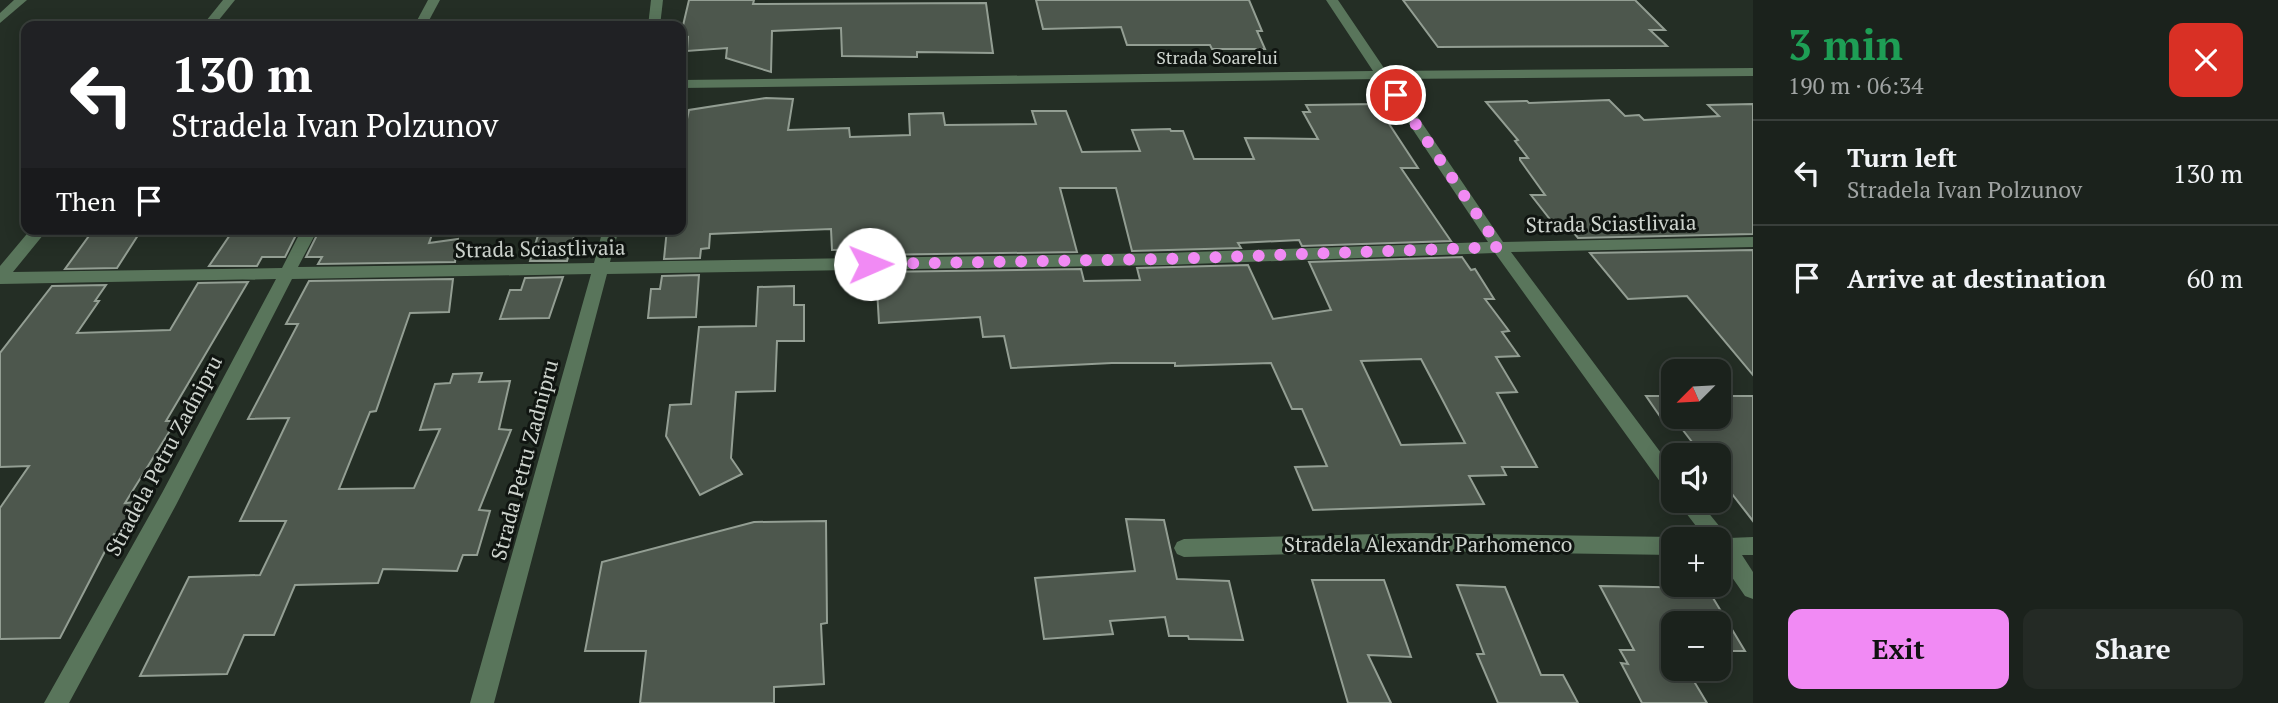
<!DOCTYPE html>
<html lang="en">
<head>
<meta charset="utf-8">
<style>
  :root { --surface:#1b221c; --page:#242a25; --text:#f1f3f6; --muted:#a0a4a3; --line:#393f3b; --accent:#f18af4 }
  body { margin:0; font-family:"PT Serif",serif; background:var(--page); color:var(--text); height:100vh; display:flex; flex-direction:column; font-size:26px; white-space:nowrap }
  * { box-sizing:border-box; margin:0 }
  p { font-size:23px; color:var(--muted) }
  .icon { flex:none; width:38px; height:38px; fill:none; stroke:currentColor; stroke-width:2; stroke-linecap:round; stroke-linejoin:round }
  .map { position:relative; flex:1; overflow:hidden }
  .drawer { display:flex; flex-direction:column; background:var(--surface); width:525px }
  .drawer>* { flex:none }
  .banner { position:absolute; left:21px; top:21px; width:665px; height:214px; border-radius:14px; box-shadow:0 4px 18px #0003,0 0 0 2px var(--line); background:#202124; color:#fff; overflow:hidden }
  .needle { width:46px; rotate:246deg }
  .fabs { position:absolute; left:1661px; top:359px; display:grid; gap:14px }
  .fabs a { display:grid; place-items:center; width:70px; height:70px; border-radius:14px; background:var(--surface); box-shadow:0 4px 18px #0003,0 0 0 2px var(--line); font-size:35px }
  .pin { position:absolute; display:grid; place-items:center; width:60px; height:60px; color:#fff; margin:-30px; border:4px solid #fff; border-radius:50%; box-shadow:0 2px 7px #0007 }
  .me { position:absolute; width:77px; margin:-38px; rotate:89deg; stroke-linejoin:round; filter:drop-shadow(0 0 5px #0008) }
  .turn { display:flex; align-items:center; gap:24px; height:147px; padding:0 35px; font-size:32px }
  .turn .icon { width:91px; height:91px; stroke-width:2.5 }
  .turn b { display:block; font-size:49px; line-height:60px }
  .then { display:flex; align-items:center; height:66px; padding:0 35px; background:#0003; gap:14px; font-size:26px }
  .round { display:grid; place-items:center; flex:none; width:74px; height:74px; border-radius:14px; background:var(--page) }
  .summary { display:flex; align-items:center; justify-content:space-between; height:119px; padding:0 35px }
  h1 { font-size:42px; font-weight:600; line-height:52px; color:#1e9e55 }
  .primary-button { display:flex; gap:14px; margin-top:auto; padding:14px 35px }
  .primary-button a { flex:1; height:80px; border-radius:14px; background:var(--accent); color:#111; font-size:28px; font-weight:600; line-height:80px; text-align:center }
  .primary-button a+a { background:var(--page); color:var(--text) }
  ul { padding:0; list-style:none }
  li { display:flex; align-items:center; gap:21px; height:105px; padding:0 35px; border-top:2px solid var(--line) }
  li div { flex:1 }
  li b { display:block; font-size:26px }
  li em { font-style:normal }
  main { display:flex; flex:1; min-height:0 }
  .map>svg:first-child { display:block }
  .building { fill:#4d574d; stroke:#939e93; stroke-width:2; fill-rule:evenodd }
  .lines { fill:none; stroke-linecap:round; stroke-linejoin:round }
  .minor { fill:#59755b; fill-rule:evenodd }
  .route { stroke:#f18af4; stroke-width:12; stroke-dasharray:0 21.6 }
  .labels { text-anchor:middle; stroke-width:6; stroke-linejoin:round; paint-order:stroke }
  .far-street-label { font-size:18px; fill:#ced4ce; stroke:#101511 }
  .street-label { font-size:21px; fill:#ced4ce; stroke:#101511 }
</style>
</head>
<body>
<main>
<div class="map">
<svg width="1753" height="703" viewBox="0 0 1753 703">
  <rect width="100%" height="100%" fill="#242e25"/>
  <g class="building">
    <path d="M689,0H754L753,4L986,3L993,53L917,52V57L842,56L841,28L772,31L771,72L726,58L727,48L687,51L688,37L681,38V34Z"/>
    <path d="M1036,0H1249L1262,31H1257L1265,49H1212L1210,45H1127L1121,27L1043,29Z"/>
    <path d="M1403,0H1635L1665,30H1650L1667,46L1438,47Z"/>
    <path d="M766,98L793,99L788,130L849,128L850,137L910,135L909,114L943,113L945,125L1036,124L1032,111H1066L1082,152L1140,151L1132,130L1170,129L1171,131H1183L1194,159H1254L1245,138L1318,139L1303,112H1310L1306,105L1376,104L1418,168H1401L1451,241L1302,246L1299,240L1238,243L1241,248L1132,251L1116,188H1060L1077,252L869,255L868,249L832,250L831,229L710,234L709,248L701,249L700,258L664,259L667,229H681V146L689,110Z"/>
    <path d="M1609,100L1625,116L1639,115L1644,120L1719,116L1708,105L1753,104V234L1578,238L1569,227H1556L1531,195H1545L1520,160V158H1528L1515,141L1518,140L1486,102L1527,101L1529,103Z"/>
    <path d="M94,229H142L117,268L65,269Z"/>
    <path d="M234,229H299L285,257H262L257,266H209Z"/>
    <path d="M320,229H434L429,243L458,239L455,262L318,264L322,257H306Z"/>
    <path d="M540,229H576L567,261H530Z"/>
    <path d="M1753,250V375L1687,296L1628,299L1590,253Z"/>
    <path d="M1462,257L1471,270L1475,269L1494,299H1485L1509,331L1502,332L1519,356L1496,357L1517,392L1497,393L1537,467H1502L1506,475L1469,476L1484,504L1313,510L1295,467L1327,466L1302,409H1292L1271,363L1175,366V363H1112L1011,368L1004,336L983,337L980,317L879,323L876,272L1081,269L1084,281L1140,280L1137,268L1248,265L1273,319L1331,310L1309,262ZM1421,359L1440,395L1465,443L1401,445L1361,361Z"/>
    <path d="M699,275L696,317L648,318L651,289H660L662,276Z"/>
    <path d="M563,277L549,318L500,319L510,290H521L525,278Z"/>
    <path d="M453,279L449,312L410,313L376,411L370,412L339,489L414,488L440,429L420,430L435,384L450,383L453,374L482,373L479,382L510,381L499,429L511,430L479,510L490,511L477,555H463L457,571L383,569L378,583L295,585L274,635H244L227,674L140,676L189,577L260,575L286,521H240L289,418L248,419L298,324H286L309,281Z"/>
    <path d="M248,282L166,421H176L125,503L137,502L119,535L114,534L60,638L0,639V508L29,466L0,467V353L52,286L106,285L95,301H99L77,333L170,330L198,283Z"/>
    <path d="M794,286V305H804V341H777L775,391L736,392L731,458L742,474L700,495L666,436L670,405L691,404L699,327L756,326L758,287Z"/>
    <path d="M1646,396H1673V416H1718V396H1753V521L1718,476V455H1702L1679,425H1666Z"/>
    <path d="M1126,519L1164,520L1177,579L1229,581L1243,640L1189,639L1188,636H1169L1165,617L1110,621L1113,634L1044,639L1035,578L1135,571Z"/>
    <path d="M826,521L827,623L821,624L824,684L774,687V703H640L646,651H585L602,562L754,522Z"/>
    <path d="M1312,580H1384L1411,657L1368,655L1391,703H1348Z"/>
    <path d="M1457,585L1505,587L1541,675H1563L1578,703H1498L1477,654H1484Z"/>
    <path d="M1600,586L1707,588L1745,651H1718V623H1673V668H1686L1707,703H1642L1621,663L1628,664L1620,650H1634Z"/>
  </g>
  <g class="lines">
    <g class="minor">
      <path d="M14,0H27L0,23V13Z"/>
      <path d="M223,0H235L214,26H202Z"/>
      <path d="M428,0H440L426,26H414Z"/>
      <path d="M651,0H663L660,26H648Z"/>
      <path d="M1326,0H1338L1386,71L1753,68V76L1392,79L1503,242L1753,237V247L1511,252L1673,469V492L1666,490L1495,253L1165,265L607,274L494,703H470L591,274L292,279L176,505L69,703H44L162,493L276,279L0,284V266L31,229H48L13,272L282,268L302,229H318L298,267L594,263L603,229H619L610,262L1165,253L1488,242L1379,79L681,88V80L1373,71Z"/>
      <path d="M1676,500H1698L1729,538L1753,537V555H1742L1753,572V599L1745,596L1718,557V539H1706Z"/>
      <path d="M1416,533L1673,537L1679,539H1673V555L1416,551L1184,557L1177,554L1174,548L1177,542L1184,539Z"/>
    </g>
  </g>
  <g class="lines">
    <path class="route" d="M870,264L1165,259L1499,247L1396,95"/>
  </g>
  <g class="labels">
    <g class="far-street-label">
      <text x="1217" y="64">Strada Soarelui</text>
    </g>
    <g class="street-label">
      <text transform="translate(1611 224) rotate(-1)" y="7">Strada Sciastlivaia</text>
      <text transform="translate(540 249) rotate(-1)" y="7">Strada Sciastlivaia</text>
      <text transform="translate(164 456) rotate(-62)" y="7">Stradela Petru Zadnipru</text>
      <text transform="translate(525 460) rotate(-75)" y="7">Strada Petru Zadnipru</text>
      <text x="1428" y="552">Stradela Alexandr Parhomenco</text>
    </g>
  </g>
</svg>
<div class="fabs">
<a><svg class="needle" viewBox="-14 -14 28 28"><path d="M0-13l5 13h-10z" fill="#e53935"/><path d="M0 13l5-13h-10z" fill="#a0a4a3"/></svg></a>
<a><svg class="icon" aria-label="sound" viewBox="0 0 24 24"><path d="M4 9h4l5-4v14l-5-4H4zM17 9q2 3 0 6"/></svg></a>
<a>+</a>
<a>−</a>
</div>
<div class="pin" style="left:1396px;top:95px;background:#d93025"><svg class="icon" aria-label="arrive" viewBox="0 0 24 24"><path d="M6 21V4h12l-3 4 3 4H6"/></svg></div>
<svg class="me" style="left:870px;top:264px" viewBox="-20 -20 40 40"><circle r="19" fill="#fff"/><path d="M0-13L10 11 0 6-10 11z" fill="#f18af4"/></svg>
<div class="banner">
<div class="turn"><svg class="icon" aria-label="left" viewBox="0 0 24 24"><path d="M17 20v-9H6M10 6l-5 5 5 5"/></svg><div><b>130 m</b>Stradela Ivan Polzunov</div></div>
<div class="then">Then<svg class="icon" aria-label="arrive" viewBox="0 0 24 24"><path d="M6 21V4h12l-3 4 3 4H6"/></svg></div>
</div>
</div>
<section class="drawer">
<div class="summary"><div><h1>3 min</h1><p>190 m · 06:34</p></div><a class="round" style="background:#d93025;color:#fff"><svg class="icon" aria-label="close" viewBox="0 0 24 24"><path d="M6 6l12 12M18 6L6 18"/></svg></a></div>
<ul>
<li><svg class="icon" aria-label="left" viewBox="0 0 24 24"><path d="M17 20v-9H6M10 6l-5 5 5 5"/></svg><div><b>Turn left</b><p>Stradela Ivan Polzunov</p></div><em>130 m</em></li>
<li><svg class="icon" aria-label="arrive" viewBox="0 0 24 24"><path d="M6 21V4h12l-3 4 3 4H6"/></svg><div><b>Arrive at destination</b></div><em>60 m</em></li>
</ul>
<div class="primary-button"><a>Exit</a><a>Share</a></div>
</section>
</main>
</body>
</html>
